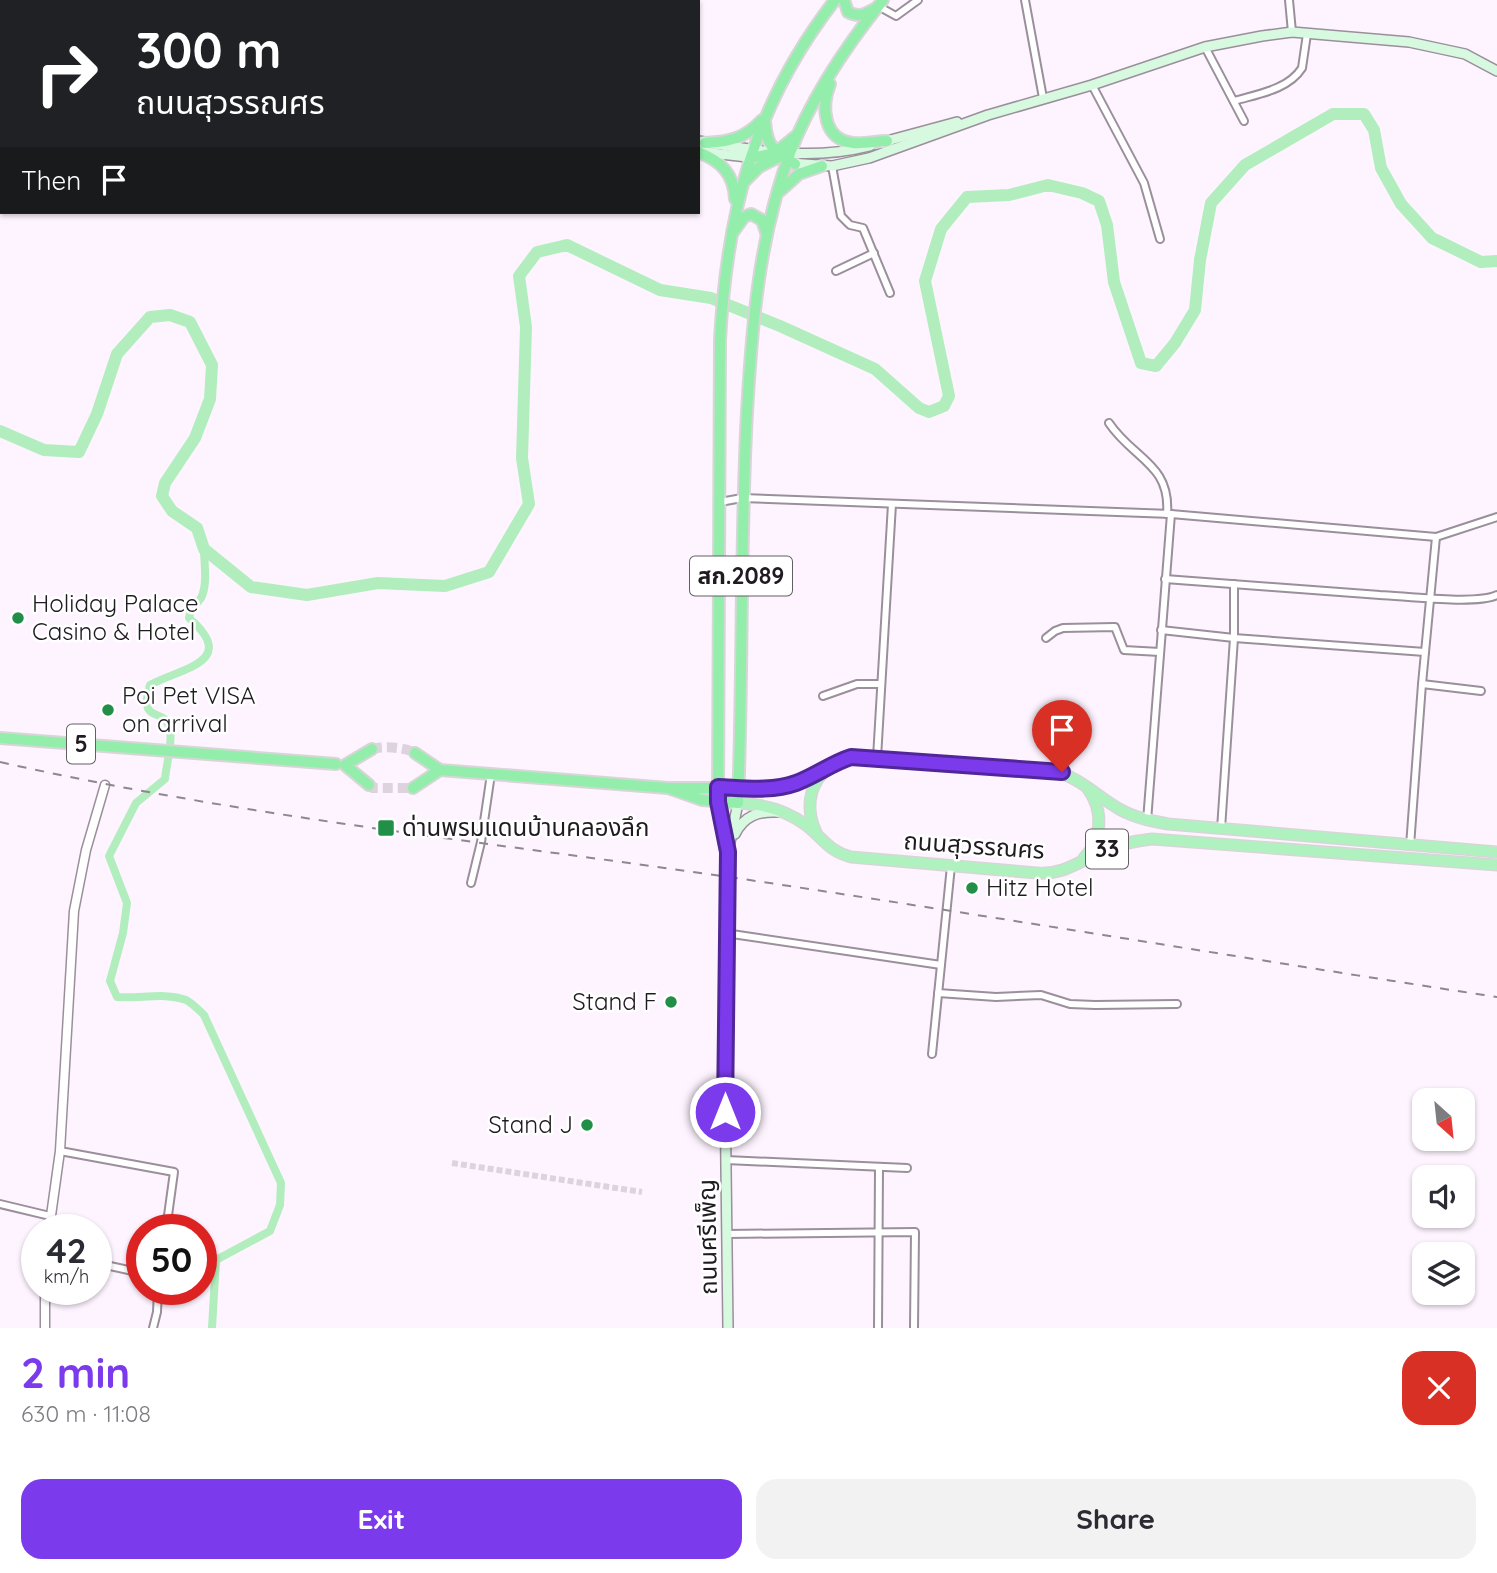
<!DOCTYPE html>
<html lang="en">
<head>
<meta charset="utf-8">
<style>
  :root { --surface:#fff; --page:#f2f2f3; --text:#2b2b33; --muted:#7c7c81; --accent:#7c3aed }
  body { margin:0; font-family:Quicksand,"Noto Sans Thai",sans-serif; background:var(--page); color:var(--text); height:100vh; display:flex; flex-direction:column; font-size:26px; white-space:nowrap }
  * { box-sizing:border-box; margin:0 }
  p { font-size:23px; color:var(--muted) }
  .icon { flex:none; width:38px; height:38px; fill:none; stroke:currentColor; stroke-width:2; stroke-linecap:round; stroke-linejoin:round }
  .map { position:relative; height:1328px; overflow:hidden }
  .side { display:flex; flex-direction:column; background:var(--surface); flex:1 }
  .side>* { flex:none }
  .guide { position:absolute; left:0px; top:0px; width:700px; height:214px; box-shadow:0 2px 5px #0004; background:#202124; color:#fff; overflow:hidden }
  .needle { width:46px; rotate:153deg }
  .tools { position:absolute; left:1412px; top:1088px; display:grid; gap:14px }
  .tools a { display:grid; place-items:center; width:63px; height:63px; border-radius:14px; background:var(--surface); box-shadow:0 2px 5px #0004; font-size:35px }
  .speed { position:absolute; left:21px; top:1214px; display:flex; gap:14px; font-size:35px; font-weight:700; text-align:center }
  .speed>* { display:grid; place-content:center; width:91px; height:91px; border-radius:50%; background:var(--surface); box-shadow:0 2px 5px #0004; line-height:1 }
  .speed small { font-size:18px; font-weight:400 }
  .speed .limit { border:10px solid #d22; background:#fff; color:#111 }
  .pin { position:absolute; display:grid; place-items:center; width:60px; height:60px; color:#fff; margin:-72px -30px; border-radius:50% 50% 50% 0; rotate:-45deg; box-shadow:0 0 7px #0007 }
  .pin .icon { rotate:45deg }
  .me { position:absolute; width:77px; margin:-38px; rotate:0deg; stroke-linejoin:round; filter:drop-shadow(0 0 5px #0008) }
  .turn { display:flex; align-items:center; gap:24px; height:147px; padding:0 21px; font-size:32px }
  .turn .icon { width:91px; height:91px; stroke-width:2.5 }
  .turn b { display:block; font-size:49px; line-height:60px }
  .then { display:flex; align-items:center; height:66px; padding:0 21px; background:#0003; gap:14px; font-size:26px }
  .round { display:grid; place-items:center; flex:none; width:74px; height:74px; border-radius:21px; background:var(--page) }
  .headline { display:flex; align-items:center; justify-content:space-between; height:119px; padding:0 21px }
  h1 { font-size:42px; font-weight:800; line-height:52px; color:var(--accent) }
  .primary-button { display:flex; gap:14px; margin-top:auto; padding:14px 21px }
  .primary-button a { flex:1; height:80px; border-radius:21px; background:var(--accent); color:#fff; font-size:28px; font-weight:800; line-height:80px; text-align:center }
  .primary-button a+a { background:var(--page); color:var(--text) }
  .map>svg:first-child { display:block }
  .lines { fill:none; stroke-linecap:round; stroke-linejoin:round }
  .canal { stroke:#b2edbd; stroke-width:8 }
  .river { stroke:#b2edbd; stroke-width:12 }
  .minor-tunnel { stroke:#ddd3de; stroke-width:6; stroke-dasharray:6 3; stroke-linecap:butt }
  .trunk-tunnel { stroke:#ddd3de; stroke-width:10; stroke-dasharray:10 5; stroke-linecap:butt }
  .minor-casing { stroke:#9a8f9b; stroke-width:10 }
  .tertiary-casing { stroke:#9a8f9b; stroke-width:11 }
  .secondary-casing { stroke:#9a8f9b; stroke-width:12 }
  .primary-casing { stroke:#d7d6d7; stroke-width:13 }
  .trunk-casing { stroke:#d7d6d7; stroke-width:14 }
  .minor { stroke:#fff; stroke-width:6 }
  .tertiary { stroke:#fff; stroke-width:8 }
  .secondary { stroke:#d7f9e0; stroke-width:9 }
  .primary { stroke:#aff2c0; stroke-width:10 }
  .trunk { stroke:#94eeab; stroke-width:10 }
  .rail { stroke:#8e878f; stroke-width:2; stroke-dasharray:9 9; stroke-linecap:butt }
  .route-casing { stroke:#51269a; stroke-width:18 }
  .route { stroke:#7c3aed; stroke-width:12 }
  .poi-dot { fill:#218f47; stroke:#fff; stroke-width:2.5 }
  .labels { text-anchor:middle; stroke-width:5; stroke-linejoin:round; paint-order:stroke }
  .shield { fill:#fff; stroke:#625f63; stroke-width:2 }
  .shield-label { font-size:23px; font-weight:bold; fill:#1f1b20 }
  .poi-label { font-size:24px; fill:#1f1b20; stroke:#fff; text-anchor:start }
  .street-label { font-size:24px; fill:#1f1b20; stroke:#fff }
</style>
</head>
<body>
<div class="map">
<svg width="1497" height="1328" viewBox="0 0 1497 1328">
  <rect width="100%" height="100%" fill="#fef4ff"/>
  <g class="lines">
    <path class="canal" d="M204,549C204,563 208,585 201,598C195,607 192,603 189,618C240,662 181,668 150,685C138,726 164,705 170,729C173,741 166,766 165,779L136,803L109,856L127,903L123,933L110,981L117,997C139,999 165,992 186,1000C192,1003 199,1010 204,1015L281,1183L280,1205L270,1231L216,1260L212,1328"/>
    <path class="river" d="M0,431L44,450L79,452L97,414L117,354L150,317L170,315L190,322L212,365L210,399L195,438L165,483L162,496L172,511L197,528L204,549L251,587L307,595L378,583L445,586L489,572L529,504L522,458L526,327L519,276L537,252L567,245L660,290L711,298L780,326L875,369L919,408L929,412L944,406L949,396L925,281L941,229L967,197L1009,195L1048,185L1082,193L1099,201L1107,225L1114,282L1141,363L1156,366L1175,343L1195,310L1200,260L1211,203L1245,165L1333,114H1364L1374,130L1381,168L1401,204L1432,238L1481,262L1497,261"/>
    <path class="minor-tunnel" d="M452,1163L642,1192"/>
    <g class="trunk-tunnel">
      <path d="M372,749C384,746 404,747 415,753"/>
      <path d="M369,785L372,788H413"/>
    </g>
    <g class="minor-casing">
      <g id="minor">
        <path d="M1025,0L1043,98"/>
        <path d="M1289,0L1292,32"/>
        <path d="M677,2L678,0"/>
        <path d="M878,6L896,16L918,0"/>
        <path d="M1205,47L1244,121"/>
        <path d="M1092,85L1144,183L1160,239"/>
        <path d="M1234,101C1257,94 1288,90 1302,68L1307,34"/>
        <path d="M832,166L841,216L850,225L863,228L890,293"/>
        <path d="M836,271L874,253"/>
        <path d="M1109,423C1133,459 1171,464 1167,514"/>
        <path d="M720,502L742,498L1171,514L1436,537L1497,517"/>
        <path d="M1165,579C1237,584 1308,590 1380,595C1405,596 1477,605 1497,595"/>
        <path d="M1161,630L1234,638L1425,652"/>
        <path d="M1046,638L1055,631L1063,628L1115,627L1124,650L1160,652"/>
        <path d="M1422,684L1481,691"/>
        <path d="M823,696L857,684H881"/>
        <path d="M877,758L892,504"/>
        <path d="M1147,821L1171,514"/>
        <path d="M1221,829L1234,638V584"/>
        <path d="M1410,846L1422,684L1436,537"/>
        <path d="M471,883L481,842L491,774"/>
        <path d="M725,933L941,965"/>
        <path d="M938,993L996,997L1041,995L1070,1004L1095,1005L1177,1004"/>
        <path d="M932,1054L951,866"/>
        <path d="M60,1151L174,1172L166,1230"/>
        <path d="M726,1160L907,1168"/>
        <path d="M0,1204L50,1216"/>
        <path d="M727,1234L915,1232L914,1328"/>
        <path d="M96,1263L142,1273"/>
        <path d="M153,1328L157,1312L158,1290"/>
        <path d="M878,1328L879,1167"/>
      </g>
    </g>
    <g class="tertiary-casing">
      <g id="tertiary">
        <path d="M49,1230L60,1151L74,911L86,850L105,785"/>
        <path d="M45,1328V1290"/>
      </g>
    </g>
    <g class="secondary-casing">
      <g id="secondary">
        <path d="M3,0L10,2"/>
        <path d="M698,141C758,151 810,161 870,146"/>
        <path d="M883,142L957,122"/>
        <path d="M703,152L756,158"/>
        <path d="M790,163L832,166L869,158L988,115L1092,85L1205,47L1262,36L1292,32L1409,42L1465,54L1497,71"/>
        <path d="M718,802L727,847"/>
        <path d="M735,834C744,816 758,811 778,812"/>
        <path d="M728,1328L725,1088V933L728,852L738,803"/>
      </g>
    </g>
    <g class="primary-casing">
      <g id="primary">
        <path d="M738,788C753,788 769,791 784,787C808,781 828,765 851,757L1049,770C1078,775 1096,796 1121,810C1136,818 1152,821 1168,824L1497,852"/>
        <path d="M738,803C763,804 786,810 806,825C823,838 828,851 851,857L1037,873C1062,875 1077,863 1099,853C1116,845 1133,841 1152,839L1497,865"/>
        <path d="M816,832C806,811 808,788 824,772"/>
        <path d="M1084,858C1102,839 1104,811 1088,789"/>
      </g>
    </g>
    <g class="trunk-casing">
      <g id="trunk">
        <path d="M844,0L848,12C859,18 866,14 876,8"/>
        <path d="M830,84C821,106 823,140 853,143C864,144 876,141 887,141"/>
        <path d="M765,121C767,148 774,151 795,164"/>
        <path d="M705,143C730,142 745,138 762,120"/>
        <path d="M698,152C721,161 734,174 735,199"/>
        <path d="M751,158L775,153L796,136"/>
        <path d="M744,182L759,167L779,157"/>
        <path d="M780,191L799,174L822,166"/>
        <path d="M734,231L744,217L751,214L762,220L766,232"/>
        <path d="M0,738L336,764"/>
        <path d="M415,753L440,770L668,788H738"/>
        <path d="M369,785L345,765L372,749"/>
        <path d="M413,788L440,770"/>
        <path d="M668,788L702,800L738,803C743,673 740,543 747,412C752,324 759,237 790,153C811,98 846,46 883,0"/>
        <path d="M718,802L720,340C727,211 754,104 835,0"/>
      </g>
    </g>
    <use href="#minor" class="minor"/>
    <use href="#tertiary" class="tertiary"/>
    <use href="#secondary" class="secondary"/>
    <use href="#primary" class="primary"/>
    <use href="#trunk" class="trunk"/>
    <path class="rail" d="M0,762C240,816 486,842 729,877C986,915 1241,958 1497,997"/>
  </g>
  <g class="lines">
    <g class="route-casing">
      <path id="route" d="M725,1112L728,852L718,802V787C743,788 771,792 796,783C815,776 832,763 851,757L1062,772"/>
    </g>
    <use href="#route" class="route"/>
  </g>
  <g class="poi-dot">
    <circle cx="18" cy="618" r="7"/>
    <circle cx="108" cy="710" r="7"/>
    <rect x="377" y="819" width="18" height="18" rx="3.5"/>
    <circle cx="972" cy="888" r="7"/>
    <circle cx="671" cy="1002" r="7"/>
    <circle cx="587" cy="1125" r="7"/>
  </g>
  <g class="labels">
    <g class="shield">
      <rect x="690" y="556.5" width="102" height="39" rx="5"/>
      <rect x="67" y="724.5" width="28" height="39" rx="5"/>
      <rect x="1086" y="829.5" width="42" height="39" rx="5"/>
    </g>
    <g class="shield-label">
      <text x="741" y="584">สก.2089</text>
      <text x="81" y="752">5</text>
      <text x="1107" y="857">33</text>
    </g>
    <g class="poi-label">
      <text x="32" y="612">Holiday Palace<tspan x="32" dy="28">Casino &amp; Hotel</tspan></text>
      <text x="122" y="704">Poi Pet VISA<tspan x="122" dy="28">on arrival</tspan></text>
      <text x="402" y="836">ด่านพรมแดนบ้านคลองลึก</text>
      <text x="986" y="896">Hitz Hotel</text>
      <text x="657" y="1010" text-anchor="end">Stand F</text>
      <text x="573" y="1133" text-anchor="end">Stand J</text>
    </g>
    <g class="street-label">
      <text transform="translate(974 846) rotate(4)" y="8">ถนนสุวรรณศร</text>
      <text transform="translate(708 1237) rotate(-91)" y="8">ถนนศรีเพ็ญ</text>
    </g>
  </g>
</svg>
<div class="tools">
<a><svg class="needle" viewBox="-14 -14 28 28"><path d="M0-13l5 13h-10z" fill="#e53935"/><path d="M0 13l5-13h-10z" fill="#7c7c81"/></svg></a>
<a><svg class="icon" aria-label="sound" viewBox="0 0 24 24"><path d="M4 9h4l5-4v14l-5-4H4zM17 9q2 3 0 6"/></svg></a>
<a><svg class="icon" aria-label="layers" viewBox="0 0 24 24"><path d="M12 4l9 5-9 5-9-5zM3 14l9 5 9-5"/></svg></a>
</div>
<div class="speed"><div>42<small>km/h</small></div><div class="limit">50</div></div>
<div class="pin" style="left:1062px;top:772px;background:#d93025"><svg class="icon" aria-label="arrive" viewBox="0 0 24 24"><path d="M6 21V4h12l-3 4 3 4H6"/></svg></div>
<svg class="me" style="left:725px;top:1112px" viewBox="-20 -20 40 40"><circle r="17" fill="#7c3aed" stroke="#fff" stroke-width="3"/><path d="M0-11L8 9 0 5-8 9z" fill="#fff"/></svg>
<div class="guide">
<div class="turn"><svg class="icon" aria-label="right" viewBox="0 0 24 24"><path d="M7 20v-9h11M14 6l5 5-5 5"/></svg><div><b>300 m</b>ถนนสุวรรณศร</div></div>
<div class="then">Then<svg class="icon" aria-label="arrive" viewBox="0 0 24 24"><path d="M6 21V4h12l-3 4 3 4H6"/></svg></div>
</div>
</div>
<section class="side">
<div class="headline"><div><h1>2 min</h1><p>630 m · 11:08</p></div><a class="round" style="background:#d93025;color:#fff"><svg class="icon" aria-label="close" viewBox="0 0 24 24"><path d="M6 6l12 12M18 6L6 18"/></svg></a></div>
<div class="primary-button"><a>Exit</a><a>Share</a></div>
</section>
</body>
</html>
